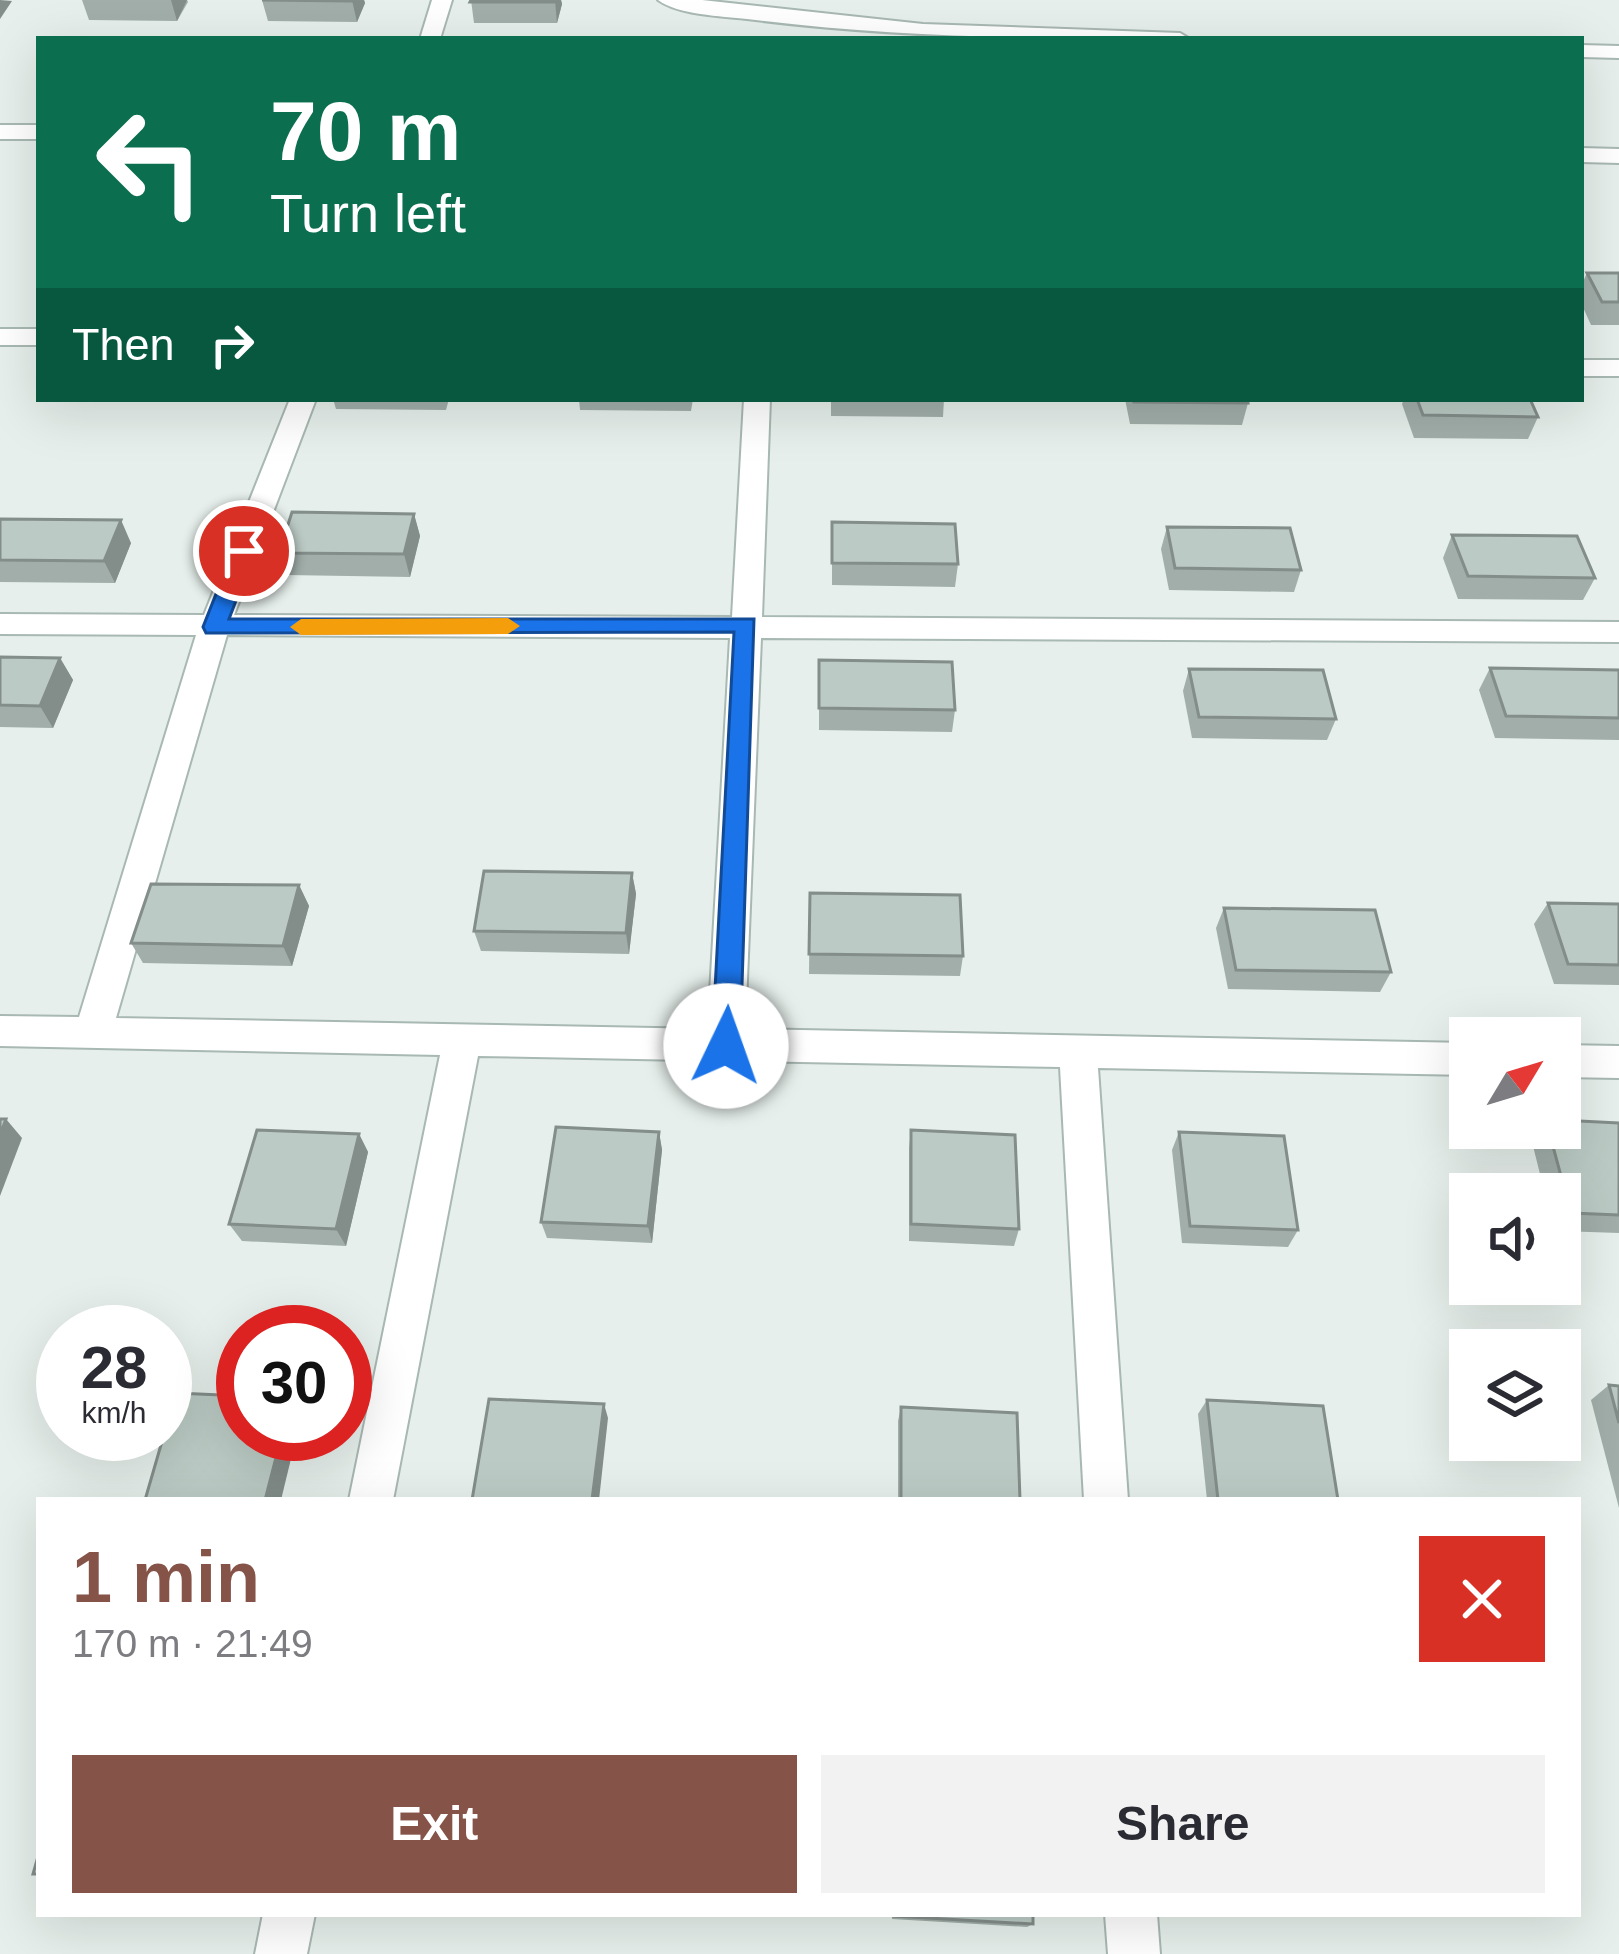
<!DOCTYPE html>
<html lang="en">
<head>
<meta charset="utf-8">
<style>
  :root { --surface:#fff; --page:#f2f2f3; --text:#2b2b33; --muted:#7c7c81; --accent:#855347 }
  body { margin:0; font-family:Arial,sans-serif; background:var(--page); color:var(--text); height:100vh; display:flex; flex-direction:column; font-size:45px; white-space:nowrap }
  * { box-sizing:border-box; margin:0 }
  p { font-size:39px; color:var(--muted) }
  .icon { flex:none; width:66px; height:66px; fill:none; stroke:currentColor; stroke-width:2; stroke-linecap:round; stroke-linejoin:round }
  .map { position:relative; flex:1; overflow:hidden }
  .side { position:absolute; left:36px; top:1497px; width:1545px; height:420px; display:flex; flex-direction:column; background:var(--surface); border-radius:0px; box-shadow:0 12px 48px #0002 }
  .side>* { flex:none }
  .banner { position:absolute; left:36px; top:36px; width:1548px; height:366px; border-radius:0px; box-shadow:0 12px 48px #0002; background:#0b6e4f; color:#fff; overflow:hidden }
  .needle { width:78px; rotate:52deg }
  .tools { position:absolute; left:1449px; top:1017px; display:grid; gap:24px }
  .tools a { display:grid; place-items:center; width:132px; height:132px; border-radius:0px; background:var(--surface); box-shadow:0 12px 48px #0002; font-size:60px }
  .speed { position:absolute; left:36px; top:1305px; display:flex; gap:24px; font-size:60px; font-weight:700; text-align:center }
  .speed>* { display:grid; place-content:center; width:156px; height:156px; border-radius:50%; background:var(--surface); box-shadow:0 12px 48px #0002; line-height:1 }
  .speed small { font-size:30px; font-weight:400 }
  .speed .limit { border:18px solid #d22; background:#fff; color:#111 }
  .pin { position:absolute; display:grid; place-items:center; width:102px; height:102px; color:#fff; margin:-51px; border:6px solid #fff; border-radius:50%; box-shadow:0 3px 12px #0007 }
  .me { position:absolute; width:132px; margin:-66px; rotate:3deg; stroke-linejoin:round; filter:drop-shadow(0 0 9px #0008) }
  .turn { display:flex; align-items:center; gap:42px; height:252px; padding:0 36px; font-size:54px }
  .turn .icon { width:156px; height:156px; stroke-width:2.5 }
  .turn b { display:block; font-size:84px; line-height:102px }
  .then { display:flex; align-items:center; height:114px; padding:0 36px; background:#0003; gap:24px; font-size:45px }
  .round { display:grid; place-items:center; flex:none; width:126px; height:126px; border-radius:0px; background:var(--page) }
  .head { display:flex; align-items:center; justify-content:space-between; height:204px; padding:0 36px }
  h1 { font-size:72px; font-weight:800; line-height:90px; color:var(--accent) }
  .primary-button { display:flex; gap:24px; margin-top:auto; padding:24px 36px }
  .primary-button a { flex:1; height:138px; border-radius:0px; background:var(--accent); color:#fff; font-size:48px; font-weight:800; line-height:138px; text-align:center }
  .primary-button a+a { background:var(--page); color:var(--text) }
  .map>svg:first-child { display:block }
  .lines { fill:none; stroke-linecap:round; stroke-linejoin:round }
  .minor-casing { stroke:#a8b8b2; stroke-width:4 }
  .minor { fill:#fff; fill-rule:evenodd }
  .wall { fill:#a1aea9 }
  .shaded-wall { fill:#838d89 }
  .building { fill:#bbcac4; stroke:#838d89; stroke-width:3 }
  .route { fill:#1a73e8; stroke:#114b97; stroke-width:3 }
  .slow { fill:#f59e0b }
</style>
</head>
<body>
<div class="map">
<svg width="1619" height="1954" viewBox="0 0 1619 1954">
  <rect width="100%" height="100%" fill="#e6efeb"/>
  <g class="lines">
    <g class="minor-casing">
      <g id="minor">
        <path d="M432,0H452L440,39H420Z"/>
        <path d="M658,0H702L923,24L1180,33L1190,39C1042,39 895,38 747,19C721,16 678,15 658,0Z"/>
        <path d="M1581,45L1619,46V58L1581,57Z"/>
        <rect x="0" y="125" width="39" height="14"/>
        <path d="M1581,148L1619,149V163L1581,162Z"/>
        <rect x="0" y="329" width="39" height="16"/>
        <rect x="1581" y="360" width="38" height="16"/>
        <path d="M290,399H316L234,615L732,617L744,399H770L762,617L1619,622V642L761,638L745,1029L1470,1043V1075L1098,1068L1128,1500H1084L1060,1067L478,1056L393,1500H349L440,1055L0,1046V1016L79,1017L196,635L0,634V614L204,615ZM227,635L730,638L708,1029L116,1018Z"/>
        <path d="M1560,1045L1619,1046V1078L1560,1077Z"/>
        <path d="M263,1914H315L307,1954H255Z"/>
        <path d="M1105,1914H1157L1160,1954H1108Z"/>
      </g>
    </g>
    <use href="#minor" class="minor"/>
  </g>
  <g class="wall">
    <path d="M82,0H187L188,2L177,21L89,20Z"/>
    <path d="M262,0H364L365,3L357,22L268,21Z"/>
    <path d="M471,0H561L562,4L557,23H474Z"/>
    <path d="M1587,273H1619V325H1591L1581,303V286Z"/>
    <path d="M333,399H449L446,410L336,409Z"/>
    <path d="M579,399H693L691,411L580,410Z"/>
    <path d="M831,399H944L943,417L831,416Z"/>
    <path d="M1125,399H1247L1248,403L1242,425L1130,424Z"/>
    <path d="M1404,399H1530L1538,417L1528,439L1414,438L1402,404Z"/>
    <path d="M414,514L420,536L410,577L287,575L279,553Z"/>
    <path d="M0,519L131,543L115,583L0,582Z"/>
    <path d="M832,522L958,564L955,587L832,585Z"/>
    <path d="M1167,527L1301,570L1294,592L1169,590L1161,549Z"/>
    <path d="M1452,535L1595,578L1583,600L1458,599L1443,558Z"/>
    <path d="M0,657L60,658L73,680L53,728L0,727Z"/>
    <path d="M819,660L955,710L952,732L819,730Z"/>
    <path d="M1490,668L1619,670V740L1495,738L1479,690Z"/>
    <path d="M1189,669L1336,719L1327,740L1192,738L1183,691Z"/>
    <path d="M632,873L636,894L629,954L481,951L474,931Z"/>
    <path d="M299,885L309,906L292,966L143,963L131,943Z"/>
    <path d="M810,893L963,956L960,976L809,974Z"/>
    <path d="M1548,903L1619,904V985L1554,984L1534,924Z"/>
    <path d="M1224,908L1391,972L1380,992L1228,989L1216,928Z"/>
    <path d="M1619,1123V1233L1560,1231V1194H1545L1531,1138L1539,1128Z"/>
    <path d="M911,1130L1019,1229L1014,1246L909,1241V1148Z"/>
    <path d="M659,1132L662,1150L652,1243L547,1238L541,1222Z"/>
    <path d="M1179,1132L1298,1230L1288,1247L1182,1243L1172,1150Z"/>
    <path d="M359,1134L368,1152L346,1246L242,1241L229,1224Z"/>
    <path d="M1609,1385L1619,1386V1508L1591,1400Z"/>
    <path d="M1207,1400L1338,1500H1207L1198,1414Z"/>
    <path d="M901,1407L1020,1500H898V1421Z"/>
    <path d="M892,1914H1033V1924L1027,1927L892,1919Z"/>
  </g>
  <g class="shaded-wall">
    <path d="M0,0L12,1L0,19Z"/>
    <path d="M171,0H187L177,21Z"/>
    <path d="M352,0H364L365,3L357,22Z"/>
    <path d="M555,0H561L562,4L557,23Z"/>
    <path d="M414,514L420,536L410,577L404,554Z"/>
    <path d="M121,520L131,543L115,583L104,561Z"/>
    <path d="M60,658L73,680L53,728L40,706Z"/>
    <path d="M632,873L636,894L629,954L626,933Z"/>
    <path d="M299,885L309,906L292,966L283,946Z"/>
    <path d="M6,1119L22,1138L0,1196V1135Z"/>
    <path d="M659,1132L662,1150L652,1243L648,1226Z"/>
    <path d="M359,1134L368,1152L346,1246L336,1229Z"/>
    <path d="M604,1404L608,1418L599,1500H592Z"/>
    <path d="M282,1434H297L281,1500H265Z"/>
  </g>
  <g class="building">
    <path d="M262,0H352V1Z"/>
    <path d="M471,0H555V2H470Z"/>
    <path d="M1587,273H1619V302H1602Z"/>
    <path d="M1134,399H1247L1248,403L1134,402Z"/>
    <path d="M1417,399H1530L1538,417L1423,415Z"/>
    <path d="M292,512L414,514L404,554L279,553Z"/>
    <path d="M0,519L121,520L104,561L0,560Z"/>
    <path d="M832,522L955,524L958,564L832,563Z"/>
    <path d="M1167,527L1290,528L1301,570L1175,568Z"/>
    <path d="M1452,535L1577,536L1595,578L1468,576Z"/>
    <path d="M0,657L60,658L40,706L0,705Z"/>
    <path d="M819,660L952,662L955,710L819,708Z"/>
    <path d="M1490,668L1619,670V718L1506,716Z"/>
    <path d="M1189,669L1323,670L1336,719L1199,717Z"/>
    <path d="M484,871L632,873L626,933L474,931Z"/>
    <path d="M151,884L299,885L283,946L131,943Z"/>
    <path d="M810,893L960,895L963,956L809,954Z"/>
    <path d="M1548,903L1619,904V965L1568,964Z"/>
    <path d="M1224,908L1375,910L1391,972L1236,970Z"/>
    <path d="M0,1119H6L0,1135Z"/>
    <path d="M1560,1120L1619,1123V1215L1571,1213L1548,1128H1560Z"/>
    <path d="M556,1127L659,1132L648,1226L541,1222Z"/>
    <path d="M257,1130L359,1134L336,1229L229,1224Z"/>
    <path d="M911,1130L1015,1135L1019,1229L911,1224Z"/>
    <path d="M1179,1132L1284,1136L1298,1230L1190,1226Z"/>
    <path d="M1609,1385L1619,1386V1423Z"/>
    <path d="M176,1393L243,1396V1434H282L265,1500H145Z"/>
    <path d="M489,1399L604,1404L592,1500H472Z"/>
    <path d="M1207,1400L1323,1406L1338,1500H1218Z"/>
    <path d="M901,1407L1017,1413L1020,1500H901Z"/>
    <path d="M39,1853V1874H33Z"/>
    <path d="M894,1914H1033V1924L894,1916Z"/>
  </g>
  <path class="route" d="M244,544L255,551L229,619H754L740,1046L736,1054H716L712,1046L734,632L206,633L203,627L233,551Z"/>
  <path class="slow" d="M508,618L520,626L508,634L301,635L290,627L301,619Z"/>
</svg>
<div class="tools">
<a><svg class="needle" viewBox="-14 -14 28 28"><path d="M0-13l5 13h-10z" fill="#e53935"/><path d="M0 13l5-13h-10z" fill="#7c7c81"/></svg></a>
<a><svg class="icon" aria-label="sound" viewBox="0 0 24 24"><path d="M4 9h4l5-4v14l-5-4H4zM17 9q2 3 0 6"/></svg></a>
<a><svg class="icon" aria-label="layers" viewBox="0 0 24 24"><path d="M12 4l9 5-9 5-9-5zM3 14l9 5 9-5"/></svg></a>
</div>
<div class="speed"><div>28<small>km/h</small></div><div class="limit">30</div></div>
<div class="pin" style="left:244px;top:551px;background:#d93025"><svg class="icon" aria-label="arrive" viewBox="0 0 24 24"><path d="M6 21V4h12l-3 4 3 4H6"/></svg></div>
<svg class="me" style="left:726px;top:1046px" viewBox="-20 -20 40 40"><circle r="19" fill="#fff"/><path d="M0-13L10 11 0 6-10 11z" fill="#1a73e8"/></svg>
<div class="banner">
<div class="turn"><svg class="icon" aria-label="left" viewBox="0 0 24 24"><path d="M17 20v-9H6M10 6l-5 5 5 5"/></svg><div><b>70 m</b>Turn left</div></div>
<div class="then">Then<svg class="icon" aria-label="right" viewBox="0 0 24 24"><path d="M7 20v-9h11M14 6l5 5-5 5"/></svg></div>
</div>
<section class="side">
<div class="head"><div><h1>1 min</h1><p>170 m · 21:49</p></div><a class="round" style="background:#d93025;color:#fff"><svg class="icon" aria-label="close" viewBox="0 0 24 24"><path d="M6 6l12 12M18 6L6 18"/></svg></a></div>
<div class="primary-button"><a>Exit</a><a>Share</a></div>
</section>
</div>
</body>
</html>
